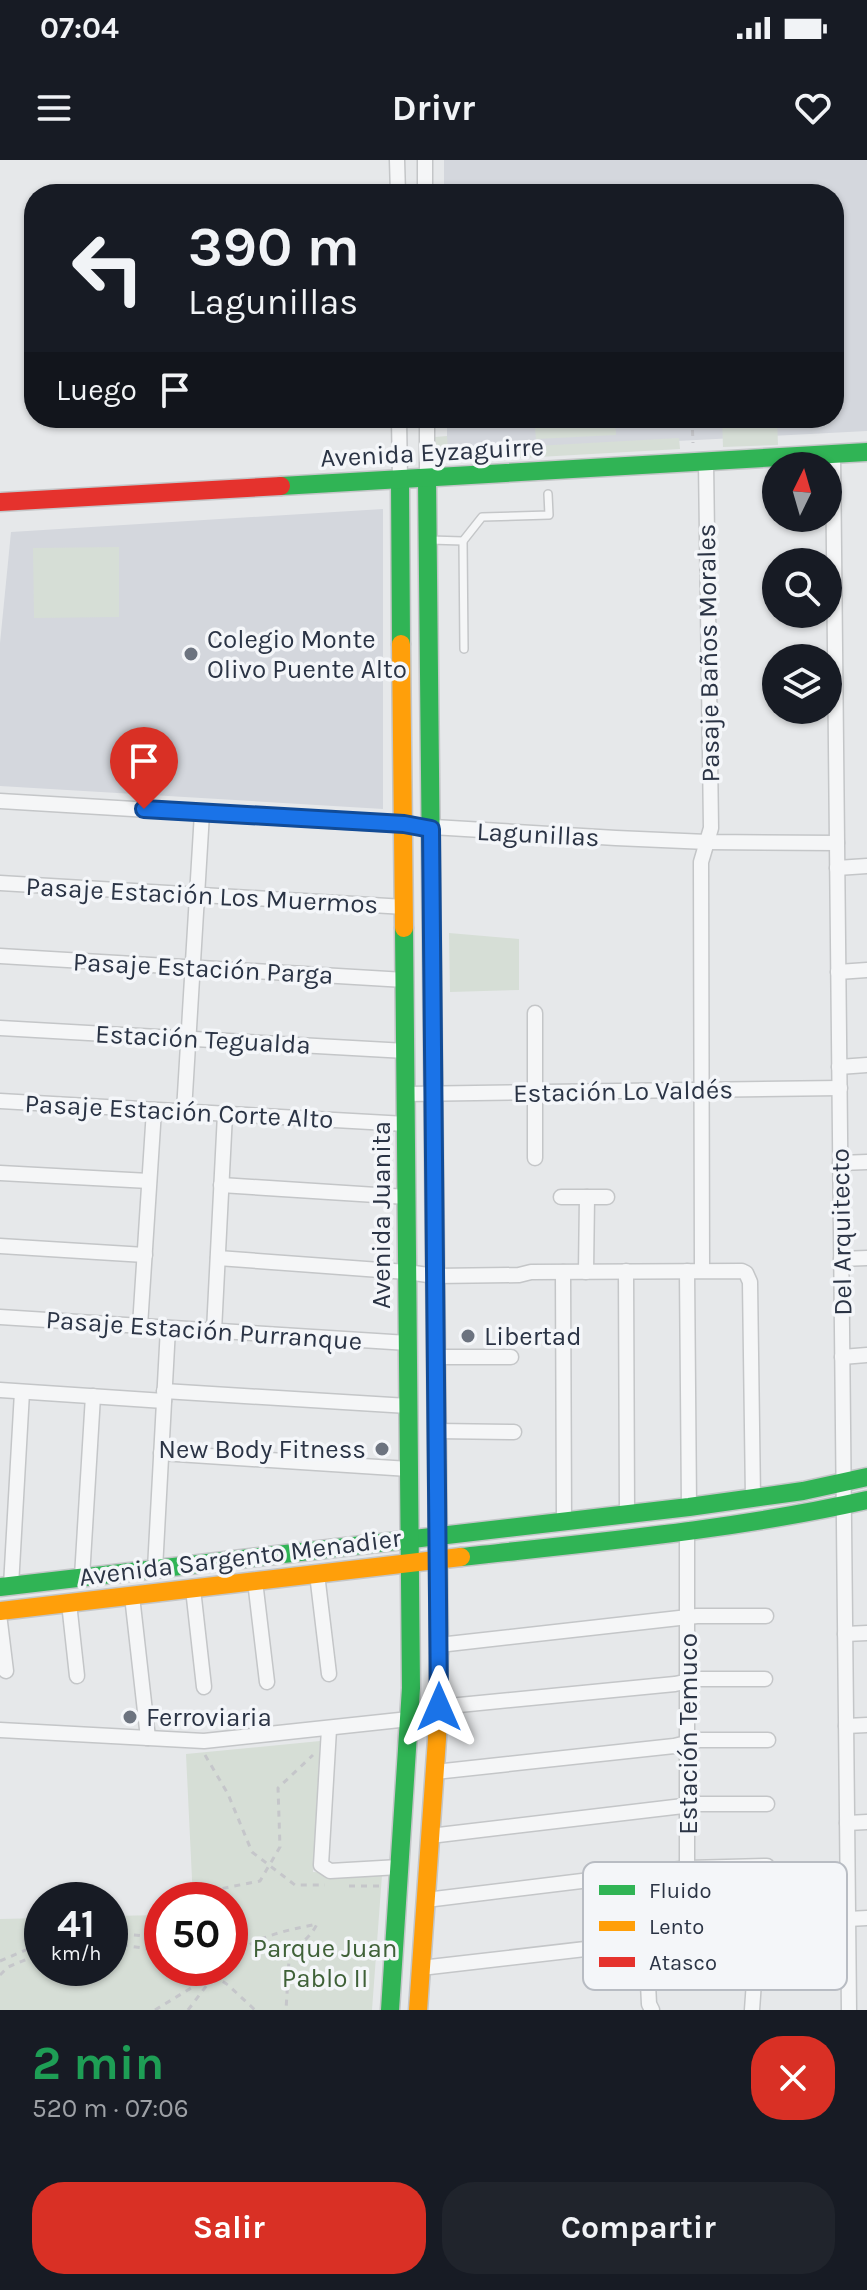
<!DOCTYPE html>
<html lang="es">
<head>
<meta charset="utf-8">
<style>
  :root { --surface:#171b24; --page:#20242c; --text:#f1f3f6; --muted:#9ea1a6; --accent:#d93025 }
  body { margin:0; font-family:Karla,sans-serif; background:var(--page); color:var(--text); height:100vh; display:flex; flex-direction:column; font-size:30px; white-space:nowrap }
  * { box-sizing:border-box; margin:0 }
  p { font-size:26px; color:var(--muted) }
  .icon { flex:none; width:44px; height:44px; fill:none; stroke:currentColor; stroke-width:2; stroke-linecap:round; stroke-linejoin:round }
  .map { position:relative; height:1850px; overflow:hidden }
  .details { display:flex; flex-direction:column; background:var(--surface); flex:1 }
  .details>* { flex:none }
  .top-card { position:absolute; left:24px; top:24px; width:820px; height:244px; border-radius:32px; box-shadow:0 2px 6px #0004; background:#171b24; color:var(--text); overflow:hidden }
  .needle { width:52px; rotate:5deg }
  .controls { position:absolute; left:762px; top:292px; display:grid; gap:16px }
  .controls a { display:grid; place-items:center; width:80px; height:80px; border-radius:50%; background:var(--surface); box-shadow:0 2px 6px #0004; font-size:40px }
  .speed { position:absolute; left:24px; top:1722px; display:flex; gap:16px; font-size:40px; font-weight:700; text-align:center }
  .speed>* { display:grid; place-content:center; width:104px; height:104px; border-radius:50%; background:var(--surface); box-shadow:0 2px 6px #0004; line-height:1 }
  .speed small { font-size:20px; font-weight:400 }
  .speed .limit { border:12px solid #d22; background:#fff; color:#111 }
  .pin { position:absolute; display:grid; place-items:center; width:68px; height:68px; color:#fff; margin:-82px -34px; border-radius:50% 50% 50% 0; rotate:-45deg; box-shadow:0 0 8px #0007 }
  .pin .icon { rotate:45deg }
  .me { position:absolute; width:88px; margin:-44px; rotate:0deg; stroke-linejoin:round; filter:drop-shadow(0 0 6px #0008) }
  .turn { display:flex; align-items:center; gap:28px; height:168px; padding:0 32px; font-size:36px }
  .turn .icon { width:104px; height:104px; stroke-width:2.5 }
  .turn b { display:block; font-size:56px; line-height:68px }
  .then { display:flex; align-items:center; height:76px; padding:0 32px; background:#0003; gap:16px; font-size:30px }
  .round { display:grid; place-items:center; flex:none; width:84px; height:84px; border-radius:32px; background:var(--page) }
  .headline { display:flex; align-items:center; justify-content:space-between; height:136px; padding:0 32px }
  h1 { font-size:48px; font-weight:700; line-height:60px; color:#1e9e55 }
  .action { display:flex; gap:16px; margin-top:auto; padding:16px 32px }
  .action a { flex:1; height:92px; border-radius:32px; background:var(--accent); color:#fff; font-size:32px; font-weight:700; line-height:92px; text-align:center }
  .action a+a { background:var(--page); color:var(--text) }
  .status { display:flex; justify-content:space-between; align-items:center; height:56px; padding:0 40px; background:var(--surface); direction:ltr }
  .status svg { height:22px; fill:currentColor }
  header { display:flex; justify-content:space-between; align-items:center; height:104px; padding:0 32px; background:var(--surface); font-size:36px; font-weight:700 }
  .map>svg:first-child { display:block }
  .built { fill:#d4d7dd }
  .green { fill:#d6ded6 }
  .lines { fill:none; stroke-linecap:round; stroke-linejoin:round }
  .lane-casing { stroke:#c4c6c8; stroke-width:10 }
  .street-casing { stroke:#c4c6c8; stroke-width:17 }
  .fast-casing { stroke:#c4c6c8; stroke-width:21 }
  .slow-casing { stroke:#c4c6c8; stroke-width:21 }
  .jam-casing { stroke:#c4c6c8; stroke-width:21 }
  .path { stroke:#c5c6ca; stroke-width:3; stroke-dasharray:6 6; stroke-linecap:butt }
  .lane { stroke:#f5f6f7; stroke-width:7 }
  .street { stroke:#f5f6f7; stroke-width:14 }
  .fast { stroke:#30b455; stroke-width:18 }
  .slow { stroke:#ff9f0a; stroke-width:18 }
  .jam { stroke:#e5322d; stroke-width:18 }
  .route-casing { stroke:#114b97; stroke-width:20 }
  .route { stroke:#1a73e8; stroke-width:14 }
  .poi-dot { fill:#6c737f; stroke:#f4f6f9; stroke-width:3 }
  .labels { text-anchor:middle; stroke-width:7; stroke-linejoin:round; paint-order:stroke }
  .street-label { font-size:26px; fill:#2b3445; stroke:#f4f6f9 }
  .poi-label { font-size:26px; fill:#2b3445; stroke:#f4f6f9; text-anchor:start }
  .park-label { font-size:26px; fill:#3f6138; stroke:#f4f6f9 }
  .key { fill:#f4f6f9; stroke:#b8bcc3; stroke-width:2 }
  .key-label { font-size:22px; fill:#2b3445 }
</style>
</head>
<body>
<div class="status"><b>07:04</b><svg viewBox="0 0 49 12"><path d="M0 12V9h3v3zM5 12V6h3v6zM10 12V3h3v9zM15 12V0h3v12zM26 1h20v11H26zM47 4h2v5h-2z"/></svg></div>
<header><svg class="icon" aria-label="menu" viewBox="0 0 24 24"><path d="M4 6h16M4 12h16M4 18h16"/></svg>Drivr<svg class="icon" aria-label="heart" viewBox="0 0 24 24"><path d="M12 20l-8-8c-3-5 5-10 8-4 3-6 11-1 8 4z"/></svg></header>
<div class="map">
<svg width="867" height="1850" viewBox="0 0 867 1850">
  <rect width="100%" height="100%" fill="#e6e8ea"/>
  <g class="built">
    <path d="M444,0H867V271L447,293V258H834V34H444Z"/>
    <path d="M383,349V649L0,626V483L11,372Z"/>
  </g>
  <g class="green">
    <path d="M534,258H615L616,275L536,279Z"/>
    <path d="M722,258H777L778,285L723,287Z"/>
    <path d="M447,276L448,291L679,278L680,289L448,302L436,298L435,277Z"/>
    <path d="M119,387V457L34,458L33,388Z"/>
    <path d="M449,773L519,779V830L450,832Z"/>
    <path d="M320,1581L313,1712L382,1715L372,1850H0V1759L42,1758V1808H110V1756L162,1755V1808H230V1740H193L186,1594Z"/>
  </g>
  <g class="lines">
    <g class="lane-casing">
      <g id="lane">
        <path d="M430,380L463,381L482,357L549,355L548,334"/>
        <path d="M463,381L464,489"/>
      </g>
    </g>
    <g class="street-casing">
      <g id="street">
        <path d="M397,0L398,34"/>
        <path d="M425,0V34"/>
        <path d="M399,258L400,320"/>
        <path d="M427,258V318"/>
        <path d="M833,294L849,1850"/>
        <path d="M0,641L616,678L707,682L837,683"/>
        <path d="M837,708L867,706"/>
        <path d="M0,723L405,747"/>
        <path d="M0,796L405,820"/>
        <path d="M838,812L867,810"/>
        <path d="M0,868L406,891"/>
        <path d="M839,907L867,905"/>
        <path d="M406,934L840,928"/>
        <path d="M0,941L406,964"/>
        <path d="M184,951L202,653"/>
        <path d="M535,998V853"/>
        <path d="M840,1003L867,1002"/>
        <path d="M0,1013L149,1021"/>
        <path d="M221,1025L407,1037"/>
        <path d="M561,1037H607"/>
        <path d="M0,1086L145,1095"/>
        <path d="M218,1098L407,1112L435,1116L519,1115L531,1112L742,1111L746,1113L750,1122L753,1339"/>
        <path d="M841,1099L867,1098"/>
        <path d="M702,1110L701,702L711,668L706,302"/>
        <path d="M626,1111L627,1354"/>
        <path d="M687,1111L689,1347"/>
        <path d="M563,1112L564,1362"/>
        <path d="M586,1112L587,1037"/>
        <path d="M0,1157L408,1183"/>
        <path d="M140,1166L154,950"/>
        <path d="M214,1171L225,954"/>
        <path d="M436,1197H511"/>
        <path d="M842,1197L867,1195"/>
        <path d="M0,1230L164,1241"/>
        <path d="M164,1231L408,1246"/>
        <path d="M437,1271L514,1272"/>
        <path d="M161,1293L409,1309"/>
        <path d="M155,1409L168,1168"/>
        <path d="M317,1414L329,1514"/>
        <path d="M82,1417L93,1236"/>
        <path d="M255,1421L267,1522"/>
        <path d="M11,1426L22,1232"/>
        <path d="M193,1429L204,1527"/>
        <path d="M132,1436L148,1578"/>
        <path d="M69,1443L77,1516"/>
        <path d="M0,1462L6,1511"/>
        <path d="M845,1474L867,1473"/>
        <path d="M439,1485L697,1456H766"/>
        <path d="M439,1547L675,1524L698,1519H765"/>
        <path d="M846,1566L867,1565"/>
        <path d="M329,1569L321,1705L330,1711L399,1707"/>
        <path d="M0,1570L204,1581L409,1559"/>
        <path d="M435,1612L674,1586L699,1580H768"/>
        <path d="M847,1663L867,1662"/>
        <path d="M430,1676L700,1644H767"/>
        <path d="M426,1740L688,1708L767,1706"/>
        <path d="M848,1759L867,1758"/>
        <path d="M687,1774V1373"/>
        <path d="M646,1782L649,1844L652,1850"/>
        <path d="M421,1808L680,1778L687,1774L746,1767L754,1771L757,1779L752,1850"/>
      </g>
    </g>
    <g class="fast-casing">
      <g id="fast">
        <path d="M427,318L439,1493"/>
        <path d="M400,320L401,484"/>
        <path d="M281,326L867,292"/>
        <path d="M461,1397C597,1382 733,1370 867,1340"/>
        <path d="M0,1427L689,1347L803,1331L867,1317"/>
        <path d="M390,1850L411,1528L404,768"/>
      </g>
    </g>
    <g class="slow-casing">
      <g id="slow">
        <path d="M401,484L404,768"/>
        <path d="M0,1451L461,1397"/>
        <path d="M418,1850L437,1579L439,1493"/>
      </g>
    </g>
    <g class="jam-casing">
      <path id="jam" d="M0,342L281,326"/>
    </g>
    <g class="path">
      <path d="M692,258L693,283"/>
      <path d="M205,1595L228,1634L252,1692L295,1725H325"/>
      <path d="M349,1726H381"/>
      <path d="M199,1733L260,1721L280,1687L278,1628L313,1595"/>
      <path d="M110,1773L145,1776L162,1780"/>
      <path d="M110,1783L162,1791"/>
      <path d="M230,1798C256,1776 284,1771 317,1764C310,1779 295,1786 289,1800L286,1850"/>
      <path d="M0,1801L42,1783"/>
      <path d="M203,1808L228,1825L255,1850"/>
      <path d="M0,1815L8,1807L42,1793"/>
      <path d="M155,1850L214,1814"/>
      <path d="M188,1850L220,1808"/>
    </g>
    <use href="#lane" class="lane"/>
    <use href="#street" class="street"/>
    <use href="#fast" class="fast"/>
    <use href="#slow" class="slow"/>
    <use href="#jam" class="jam"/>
  </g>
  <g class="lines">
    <g class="route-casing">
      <path id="route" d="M144,649L404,664L431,669L439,1547"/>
    </g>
    <use href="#route" class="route"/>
  </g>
  <g class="poi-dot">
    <circle cx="191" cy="494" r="8"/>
    <circle cx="468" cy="1176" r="8"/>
    <circle cx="382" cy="1289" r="8"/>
    <circle cx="130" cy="1557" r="8"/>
  </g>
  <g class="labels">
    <g class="street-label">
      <text transform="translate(432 292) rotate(-3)" y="9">Avenida Eyzaguirre</text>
      <text transform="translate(708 493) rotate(-91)" y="9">Pasaje Baños Morales</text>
      <text transform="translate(538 674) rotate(3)" y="9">Lagunillas</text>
      <text transform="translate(202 735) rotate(3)" y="9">Pasaje Estación Los Muermos</text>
      <text transform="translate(203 808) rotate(3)" y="9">Pasaje Estación Parga</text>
      <text transform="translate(203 879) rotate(3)" y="9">Estación Tegualda</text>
      <text transform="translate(623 931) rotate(-1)" y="9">Estación Lo Valdés</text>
      <text transform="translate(179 951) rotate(3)" y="9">Pasaje Estación Corte Alto</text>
      <text transform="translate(381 1055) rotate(-90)" y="9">Avenida Juanita</text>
      <text transform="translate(841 1072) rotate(-91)" y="9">Del Arquitecto</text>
      <text transform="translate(204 1170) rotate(4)" y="9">Pasaje Estación Purranque</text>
      <text transform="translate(240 1397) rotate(-7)" y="9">Avenida Sargento Menadier</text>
      <text transform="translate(688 1574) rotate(-90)" y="9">Estación Temuco</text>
    </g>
    <g class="poi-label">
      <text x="207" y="488">Colegio Monte<tspan x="207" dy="30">Olivo Puente Alto</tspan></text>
      <text x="484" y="1185">Libertad</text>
      <text x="366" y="1298" text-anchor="end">New Body Fitness</text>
      <text x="146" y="1566">Ferroviaria</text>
    </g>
    <g class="park-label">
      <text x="325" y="1797">Parque Juan<tspan x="325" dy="30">Pablo II</tspan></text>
    </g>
  </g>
  <rect x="583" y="1702" width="264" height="128" rx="12" class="key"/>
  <rect x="599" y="1725" width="36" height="10" fill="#30b455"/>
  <rect x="599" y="1761" width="36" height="10" fill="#ff9f0a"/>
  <rect x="599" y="1797" width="36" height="10" fill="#e5322d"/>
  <g class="key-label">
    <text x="649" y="1738">Fluido</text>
    <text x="649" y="1774">Lento</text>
    <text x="649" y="1810">Atasco</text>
  </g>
</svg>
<div class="controls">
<a><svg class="needle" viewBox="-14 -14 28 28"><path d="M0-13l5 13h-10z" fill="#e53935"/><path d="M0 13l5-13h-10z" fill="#9ea1a6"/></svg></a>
<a><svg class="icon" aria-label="search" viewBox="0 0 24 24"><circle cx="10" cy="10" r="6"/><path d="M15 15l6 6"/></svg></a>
<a><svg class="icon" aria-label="layers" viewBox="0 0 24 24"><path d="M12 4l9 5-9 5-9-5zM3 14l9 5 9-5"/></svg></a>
</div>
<div class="speed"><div>41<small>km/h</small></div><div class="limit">50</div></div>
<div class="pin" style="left:144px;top:649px;background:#d93025"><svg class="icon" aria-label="arrive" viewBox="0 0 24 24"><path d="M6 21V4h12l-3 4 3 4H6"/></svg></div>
<svg class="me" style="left:439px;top:1547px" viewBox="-20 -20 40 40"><path d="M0-17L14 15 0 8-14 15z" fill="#1a73e8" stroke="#fff" stroke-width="4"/></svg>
<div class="top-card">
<div class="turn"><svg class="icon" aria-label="left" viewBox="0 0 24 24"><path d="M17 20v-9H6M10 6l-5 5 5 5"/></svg><div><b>390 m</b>Lagunillas</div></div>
<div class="then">Luego<svg class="icon" aria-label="arrive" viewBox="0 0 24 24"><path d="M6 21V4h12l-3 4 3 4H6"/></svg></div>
</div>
</div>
<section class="details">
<div class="headline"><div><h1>2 min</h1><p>520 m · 07:06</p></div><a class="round" style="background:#d93025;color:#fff"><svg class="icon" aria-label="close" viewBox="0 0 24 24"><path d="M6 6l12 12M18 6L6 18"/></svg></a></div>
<div class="action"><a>Salir</a><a>Compartir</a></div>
</section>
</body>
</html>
